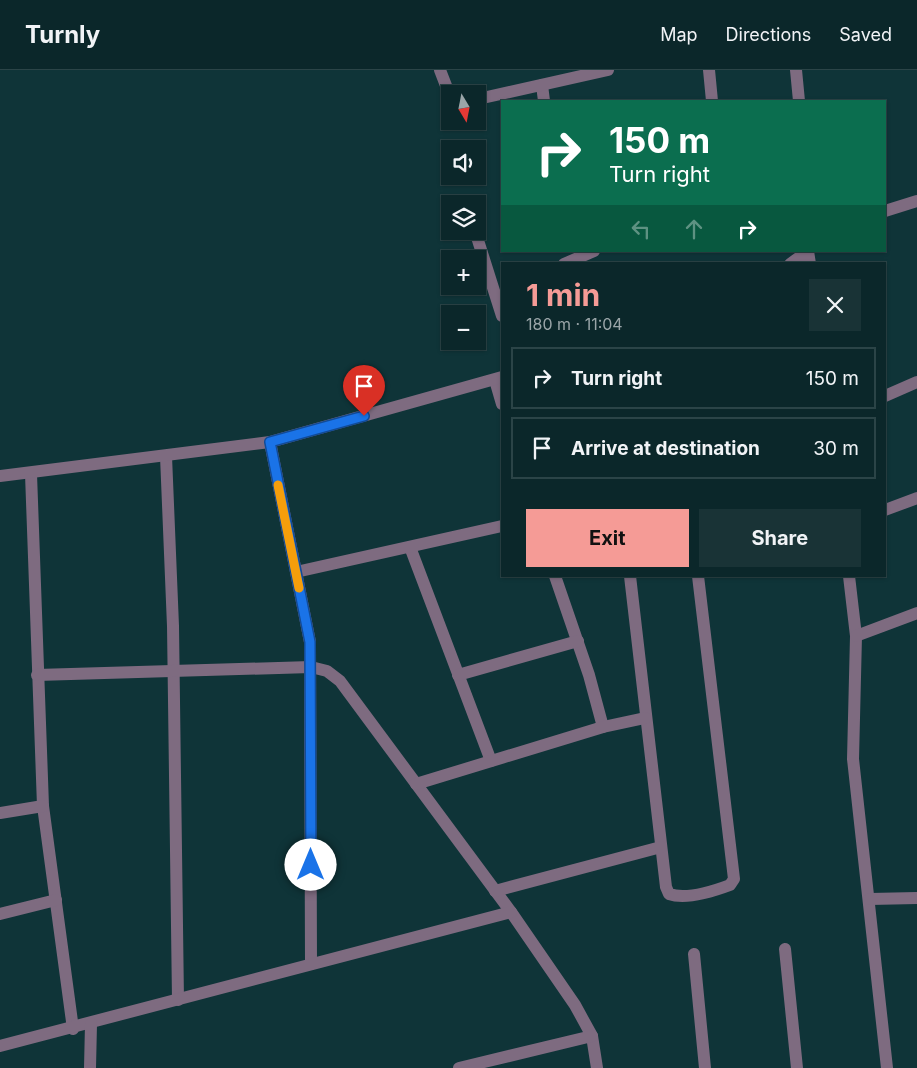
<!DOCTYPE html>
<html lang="en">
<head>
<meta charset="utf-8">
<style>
  :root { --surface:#0b272a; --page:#193336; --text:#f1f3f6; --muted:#9aa5a8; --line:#2b4447; --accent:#f59b96 }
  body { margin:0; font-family:Inter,sans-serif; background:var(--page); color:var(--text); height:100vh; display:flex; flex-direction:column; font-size:19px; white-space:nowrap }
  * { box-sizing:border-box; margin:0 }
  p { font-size:16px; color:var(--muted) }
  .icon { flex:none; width:28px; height:28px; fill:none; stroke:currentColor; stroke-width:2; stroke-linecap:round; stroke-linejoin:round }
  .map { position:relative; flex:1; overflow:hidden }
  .panel { position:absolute; left:501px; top:192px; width:385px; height:315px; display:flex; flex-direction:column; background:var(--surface); border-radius:0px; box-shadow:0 1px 4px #0004,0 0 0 1px var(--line) }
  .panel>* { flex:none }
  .hud { position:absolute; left:501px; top:30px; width:385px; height:152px; border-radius:0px; box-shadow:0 1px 4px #0004,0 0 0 1px var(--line); background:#0b6e4f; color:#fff; overflow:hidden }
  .needle { width:32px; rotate:170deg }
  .buttons { position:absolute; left:441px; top:15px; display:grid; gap:10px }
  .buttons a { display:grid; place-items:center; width:45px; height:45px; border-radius:0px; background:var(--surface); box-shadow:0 1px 4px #0004,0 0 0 1px var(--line); font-size:25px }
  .pin { position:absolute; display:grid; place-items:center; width:42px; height:42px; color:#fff; margin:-51px -21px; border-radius:50% 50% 50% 0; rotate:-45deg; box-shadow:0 0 5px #0007 }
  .pin .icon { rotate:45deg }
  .me { position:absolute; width:55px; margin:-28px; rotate:0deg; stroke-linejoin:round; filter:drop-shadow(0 0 4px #0008) }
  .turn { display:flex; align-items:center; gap:18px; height:105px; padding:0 25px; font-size:22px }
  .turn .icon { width:65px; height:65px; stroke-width:2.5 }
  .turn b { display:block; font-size:35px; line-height:42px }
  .lanes { display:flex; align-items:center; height:48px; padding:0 25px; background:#0003; justify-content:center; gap:25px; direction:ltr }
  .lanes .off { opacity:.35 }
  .round { display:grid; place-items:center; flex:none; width:52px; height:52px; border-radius:0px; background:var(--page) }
  .overview { display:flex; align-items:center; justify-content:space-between; height:85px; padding:0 25px }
  h1 { font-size:30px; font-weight:700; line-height:38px; color:var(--accent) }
  .button { display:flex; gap:10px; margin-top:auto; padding:10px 25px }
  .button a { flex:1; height:58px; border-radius:0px; background:var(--accent); color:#111; font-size:20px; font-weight:700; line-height:58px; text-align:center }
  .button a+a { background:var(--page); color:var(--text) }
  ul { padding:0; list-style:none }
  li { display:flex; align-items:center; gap:15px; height:62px; margin:0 10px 8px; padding:0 15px; border:2px solid var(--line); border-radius:0px }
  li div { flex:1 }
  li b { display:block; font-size:19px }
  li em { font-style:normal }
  header { display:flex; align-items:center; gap:30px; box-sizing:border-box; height:70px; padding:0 25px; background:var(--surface); border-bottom:1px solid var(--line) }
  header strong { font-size:24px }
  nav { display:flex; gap:28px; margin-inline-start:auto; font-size:18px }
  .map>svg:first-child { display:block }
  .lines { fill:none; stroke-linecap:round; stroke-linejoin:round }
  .minor { stroke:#7e6b80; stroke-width:12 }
  .tertiary { stroke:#7e6b80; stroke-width:12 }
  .route-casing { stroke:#114b97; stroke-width:12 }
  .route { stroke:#1a73e8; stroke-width:9 }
  .slow { stroke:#f59e0b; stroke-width:9 }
</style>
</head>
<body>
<header>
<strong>Turnly</strong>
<nav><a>Map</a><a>Directions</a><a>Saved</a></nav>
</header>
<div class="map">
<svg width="917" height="998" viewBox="0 0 917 998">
  <rect width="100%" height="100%" fill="#0f3438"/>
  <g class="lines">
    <g class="minor">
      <path d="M440,0L450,26"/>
      <path d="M709,0L712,31"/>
      <path d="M542,15L544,31"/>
      <path d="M478,29L608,0"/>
      <path d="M885,141L917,131"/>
      <path d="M476,164L502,246"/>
      <path d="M808,181L810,194"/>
      <path d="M564,194L594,181"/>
      <path d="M495,310L502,334"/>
      <path d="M885,326L917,312"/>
      <path d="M270,372L310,572L311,894"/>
      <path d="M166,386L173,556L178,930"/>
      <path d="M31,404L43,736L73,959"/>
      <path d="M885,440L917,428"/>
      <path d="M410,477L491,691"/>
      <path d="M296,502L502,456"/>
      <path d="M555,506L589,605L603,657"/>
      <path d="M630,506L666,817L669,824C686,830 714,821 730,815L734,809L698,506"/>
      <path d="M849,506L856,566L853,689L887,998"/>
      <path d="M856,566L917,543"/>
      <path d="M37,605L311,597L327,601L340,611L511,842L575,935L592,966L597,998"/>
      <path d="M458,605L578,571"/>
      <path d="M416,714L603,657L645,648"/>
      <path d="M0,743L43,736"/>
      <path d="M495,821L661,777"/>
      <path d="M870,829L917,828"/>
      <path d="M0,844L56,830"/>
      <path d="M785,879L797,998"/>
      <path d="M694,884L705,998"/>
      <path d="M0,976L511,842"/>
      <path d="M90,998L91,954"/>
      <path d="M459,998L592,966"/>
    </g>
    <g class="tertiary">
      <path d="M796,0L799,31"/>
      <path d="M790,194L808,181"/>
      <path d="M0,406L270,372L502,307"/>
    </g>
  </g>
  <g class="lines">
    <g class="route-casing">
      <path id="route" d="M311,795L310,572L270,372L364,346"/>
    </g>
    <use href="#route" class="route"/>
    <path class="slow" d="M278,415L299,518"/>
  </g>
</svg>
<div class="buttons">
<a><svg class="needle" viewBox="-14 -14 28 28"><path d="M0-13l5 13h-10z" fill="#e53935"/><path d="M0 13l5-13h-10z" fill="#9aa5a8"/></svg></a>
<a><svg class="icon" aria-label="sound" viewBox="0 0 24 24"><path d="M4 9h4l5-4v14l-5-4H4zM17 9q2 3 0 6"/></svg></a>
<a><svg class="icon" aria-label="layers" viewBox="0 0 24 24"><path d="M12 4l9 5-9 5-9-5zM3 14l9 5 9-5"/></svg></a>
<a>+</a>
<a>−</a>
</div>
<div class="pin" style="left:364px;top:346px;background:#d93025"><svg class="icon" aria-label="arrive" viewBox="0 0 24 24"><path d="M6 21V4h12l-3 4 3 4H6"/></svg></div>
<svg class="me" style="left:311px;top:795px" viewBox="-20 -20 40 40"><circle r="19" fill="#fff"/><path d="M0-13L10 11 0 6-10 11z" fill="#1a73e8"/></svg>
<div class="hud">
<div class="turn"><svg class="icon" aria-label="right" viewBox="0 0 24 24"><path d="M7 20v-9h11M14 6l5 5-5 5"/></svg><div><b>150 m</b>Turn right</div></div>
<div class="lanes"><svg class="icon off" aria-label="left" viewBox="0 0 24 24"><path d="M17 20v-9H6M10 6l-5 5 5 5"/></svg><svg class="icon off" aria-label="ahead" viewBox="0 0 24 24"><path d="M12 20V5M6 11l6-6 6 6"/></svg><svg class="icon" aria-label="right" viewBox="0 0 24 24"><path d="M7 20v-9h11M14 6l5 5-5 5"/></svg></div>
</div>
<section class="panel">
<div class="overview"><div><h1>1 min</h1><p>180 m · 11:04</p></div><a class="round"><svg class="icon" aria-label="close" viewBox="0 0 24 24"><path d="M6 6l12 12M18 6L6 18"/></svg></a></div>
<ul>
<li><svg class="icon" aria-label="right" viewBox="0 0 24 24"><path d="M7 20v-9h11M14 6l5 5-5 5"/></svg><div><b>Turn right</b></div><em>150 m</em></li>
<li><svg class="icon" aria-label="arrive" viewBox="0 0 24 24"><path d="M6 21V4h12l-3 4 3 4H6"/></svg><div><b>Arrive at destination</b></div><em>30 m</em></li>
</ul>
<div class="button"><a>Exit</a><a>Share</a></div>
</section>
</div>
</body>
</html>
